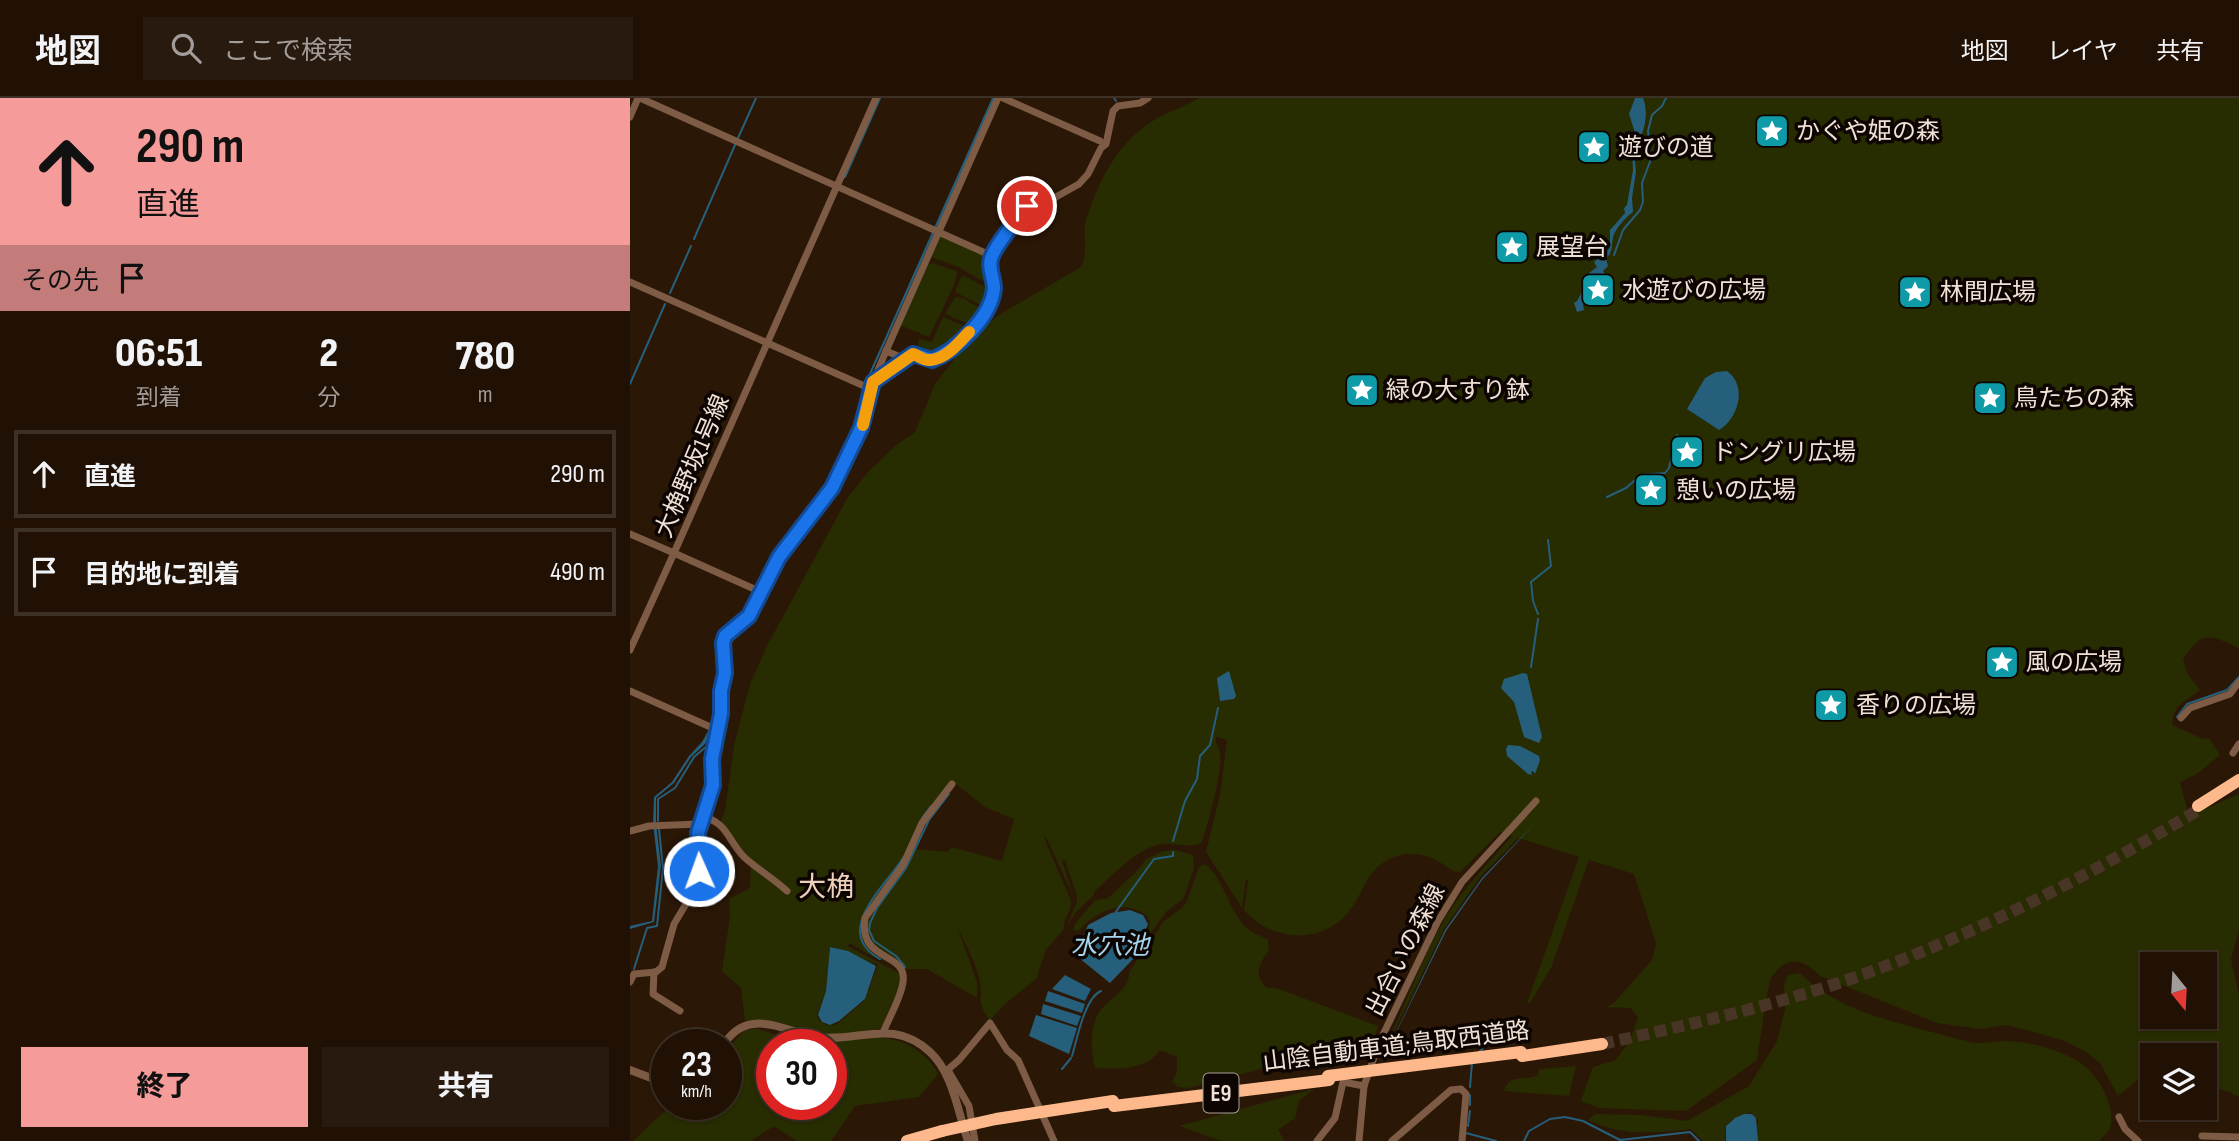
<!DOCTYPE html>
<html lang="ja">
<head>
<meta charset="utf-8">
<style>
  :root { --surface:#201104; --page:#281a0e; --text:#f1f3f6; --muted:#a29d9a; --line:#3d3126; --accent:#f59b99 }
  body { margin:0; font-family:"Sofia Sans Condensed","Noto Sans JP",sans-serif; background:var(--page); color:var(--text); height:100vh; display:flex; flex-direction:column; font-size:26px; white-space:nowrap }
  * { box-sizing:border-box; margin:0 }
  p { font-size:23px; color:var(--muted) }
  .icon { flex:none; width:38px; height:38px; fill:none; stroke:currentColor; stroke-width:2; stroke-linecap:round; stroke-linejoin:round }
  .map { position:relative; flex:1; overflow:hidden }
  .side { display:flex; flex-direction:column; background:var(--surface); width:630px }
  .side>* { flex:none }
  .banner { background:#f59b99; color:#111; overflow:hidden }
  .needle { width:46px; rotate:162deg }
  .tools { position:absolute; left:1510px; top:854px; display:grid; gap:14px }
  .tools a { display:grid; place-items:center; width:77px; height:77px; border-radius:0px; background:var(--surface); box-shadow:0 2px 5px #0004,0 0 0 2px var(--line); font-size:35px }
  .speed { position:absolute; left:21px; top:931px; display:flex; gap:14px; font-size:35px; font-weight:700; text-align:center }
  .speed>* { display:grid; place-content:center; width:91px; height:91px; border-radius:50%; background:var(--surface); box-shadow:0 2px 5px #0004,0 0 0 2px var(--line); line-height:1 }
  .speed small { font-size:18px; font-weight:400 }
  .speed .limit { border:10px solid #d22; background:#fff; color:#111 }
  .pin { position:absolute; display:grid; place-items:center; width:60px; height:60px; color:#fff; margin:-30px; border:4px solid #fff; border-radius:50%; box-shadow:0 2px 7px #0007 }
  .me { position:absolute; width:77px; margin:-38px; rotate:358deg; stroke-linejoin:round; filter:drop-shadow(0 0 5px #0008) }
  .turn { display:flex; align-items:center; gap:24px; height:147px; padding:0 21px; font-size:32px }
  .turn .icon { width:91px; height:91px; stroke-width:2.5 }
  .turn b { display:block; font-size:49px; line-height:60px }
  .then { display:flex; align-items:center; height:66px; padding:0 21px; background:#0003; gap:14px; font-size:26px }
  .eta { display:flex; justify-content:space-evenly; align-items:center; height:119px; text-align:center }
  .eta b { font-size:42px; font-weight:800; line-height:49px }
  .action { display:flex; gap:14px; margin-top:auto; padding:14px 21px }
  .action a { flex:1; height:80px; border-radius:0px; background:var(--accent); color:#111; font-size:28px; font-weight:800; line-height:80px; text-align:center }
  .action a+a { background:var(--page); color:var(--text) }
  ul { padding:0; list-style:none }
  li { display:flex; align-items:center; gap:21px; height:88px; margin:0 14px 10px; padding:0 7px; border:4px solid var(--line); border-radius:0px }
  li div { flex:1 }
  li b { display:block; font-size:26px }
  li em { font-style:normal }
  header { display:flex; align-items:center; gap:42px; box-sizing:border-box; height:98px; padding:0 35px; background:var(--surface); border-bottom:2px solid var(--line) }
  header strong { font-size:33px }
  nav { display:flex; gap:38px; margin-inline-start:auto; font-size:24px }
  .search { width:490px; height:63px; background:var(--page); display:flex; align-items:center; gap:18px; box-sizing:border-box; padding:0 24px; border-radius:0px; color:var(--muted); font-size:26px }
  main { display:flex; flex:1; min-height:0 }
  .map>svg:first-child { display:block }
  .green { fill:#282c01; fill-rule:evenodd }
  .water { fill:#265f7b }
  .lines { fill:none; stroke-linecap:round; stroke-linejoin:round }
  .stream { stroke:#265f7b; stroke-width:2 }
  .motorway-tunnel { stroke:#493525; stroke-width:12; stroke-dasharray:12 6; stroke-linecap:butt }
  .minor { stroke:#7d5b45; stroke-width:7 }
  .tertiary { stroke:#7d5b45; stroke-width:8 }
  .motorway { stroke:#fdb98c; stroke-width:12 }
  .motorway-bridge { stroke:#fdb98c; stroke-width:12 }
  .route-casing { stroke:#114b97; stroke-width:18 }
  .route { stroke:#1a73e8; stroke-width:12 }
  .slow { stroke:#f59e0b; stroke-width:12 }
  .labels { text-anchor:middle; stroke-width:7; stroke-linejoin:round; paint-order:stroke }
  .shield { fill:#0d0502; stroke:#ac9f96; stroke-width:2 }
  .shield-label { font-size:23px; font-weight:bold; fill:#f0e1d6 }
  .poi-label { font-size:24px; fill:#f0e1d6; stroke:#0d0502; text-anchor:start }
  .street-label { font-size:24px; fill:#f0e1d6; stroke:#0d0502 }
  .water-label { font-size:26px; font-style:italic; fill:#a5d4ee; stroke:#0d0502 }
  .quarter-label { font-size:28px; fill:#eed1bc; stroke:#0d0502 }
</style>
</head>
<body>
<header>
<strong>地図</strong>
<div class="search"><svg class="icon" aria-label="search" viewBox="0 0 24 24"><circle cx="10" cy="10" r="6"/><path d="M15 15l6 6"/></svg>ここで検索</div>
<nav><a>地図</a><a>レイヤ</a><a>共有</a></nav>
</header>
<main>
<section class="side">
<div class="banner">
<div class="turn"><svg class="icon" aria-label="ahead" viewBox="0 0 24 24"><path d="M12 20V5M6 11l6-6 6 6"/></svg><div><b>290 m</b>直進</div></div>
<div class="then">その先<svg class="icon" aria-label="arrive" viewBox="0 0 24 24"><path d="M6 21V4h12l-3 4 3 4H6"/></svg></div>
</div>
<div class="eta">
<div><b>06:51</b><p>到着</p></div>
<div><b>2</b><p>分</p></div>
<div><b>780</b><p>m</p></div>
</div>
<ul>
<li><svg class="icon" aria-label="ahead" viewBox="0 0 24 24"><path d="M12 20V5M6 11l6-6 6 6"/></svg><div><b>直進</b></div><em>290 m</em></li>
<li><svg class="icon" aria-label="arrive" viewBox="0 0 24 24"><path d="M6 21V4h12l-3 4 3 4H6"/></svg><div><b>目的地に到着</b></div><em>490 m</em></li>
</ul>
<div class="action"><a>終了</a><a>共有</a></div>
</section>
<div class="map">
<svg width="1609" height="1043" viewBox="0 0 1609 1043">
  <rect width="100%" height="100%" fill="#2b1706"/>
  <g class="green">
    <path d="M569,0H1609V550C1580,537 1572,531 1553,562L1557,575L1570,592C1555,605 1544,604 1542,627L1571,640L1580,641L1590,657L1567,676L1550,684L1559,718L1609,696V832L1601,861L1609,898V999L1597,993L1575,988V957H1536L1532,955C1516,956 1519,969 1510,979C1504,986 1495,992 1488,998L1470,965L1453,952L1432,942L1377,927L1350,931L1307,925L1190,878C1172,860 1157,857 1141,880C1138,885 1129,950 1127,962L1056,1013L969,1010L951,1003L963,969L986,962L1000,942L1008,920L1001,910L976,909L984,905L1022,862L1026,845L1004,776L959,762L921,870L900,905H897L949,759L888,740L850,779L814,831L764,934H762C780,895 795,854 817,817C835,788 860,764 882,738L870,734L830,774C822,774 818,769 811,765C796,755 776,753 760,761C734,772 733,801 714,819C685,847 640,842 614,812L618,782H616L612,810L576,754L590,697L597,642L586,639C585,646 589,648 590,655C593,671 578,728 571,745C558,751 541,743 527,747C504,753 482,778 464,794V797L446,814L437,828L447,803V798L435,762L432,763L445,802L417,741L413,737L441,803C442,813 433,821 434,831L416,852L406,881L376,905L360,922C346,905 353,901 350,884C346,864 334,844 326,825L347,884V900L297,871H274L244,848L239,841L237,826L239,821L284,751L317,754L322,749L372,763L384,721L355,709L322,683L232,823C228,847 244,856 263,867L236,855L220,845L217,848L271,876L270,888L251,930C231,935 206,938 185,935C162,932 138,919 115,923L111,890L92,873L100,818L99,801L120,790L121,765L90,725L95,712L104,648L120,586L138,546L218,399L238,374L265,348L285,334L305,286L326,259L367,218L451,169C459,154 452,138 456,122C468,84 486,47 521,24C536,14 554,9 569,0ZM200,849C219,851 232,864 248,866L235,902L206,927C198,928 190,926 187,918L196,893ZM1522,866H1575V919H1522Z"/>
    <path d="M311,137L359,159L362,188L328,169L301,159Z"/>
    <path d="M303,165L326,173L327,176L324,187L299,239L270,227L296,167Z"/>
    <path d="M334,178L361,192L356,210L325,194L331,179Z"/>
    <path d="M325,199L333,200L354,213L345,224L336,225L315,216Z"/>
    <path d="M313,219L340,230L323,248L301,260L287,255L289,241L302,244Z"/>
    <path d="M546,752L563,757L564,771L553,801L537,813L515,843L520,824L517,818C493,799 466,814 448,833L443,832L445,826L460,808L466,802L478,800L507,773L516,761L533,753Z"/>
    <path d="M575,766C595,781 598,814 618,831C624,836 632,838 638,842L639,852C630,865 622,877 637,890H646L748,928L744,941L559,990L548,989L542,983L547,974V959L530,952C515,973 489,971 465,970C461,951 459,932 469,914C478,901 500,892 499,874L534,823L552,810L557,803L569,769Z"/>
    <path d="M1170,875C1204,910 1259,923 1306,935C1319,938 1334,944 1348,945C1356,945 1366,943 1374,943C1398,943 1426,951 1446,962C1466,974 1484,1002 1481,1026C1480,1033 1474,1038 1469,1043H1128L1126,1037L1128,1022L1122,1015C1111,1016 1103,1020 1096,1028L1095,1043H1073L1061,1031C1024,1035 993,1039 958,1022L965,1016L1011,1017L1057,1023L1119,988L1147,943L1155,911L1154,886L1158,877Z"/>
    <path d="M126,930C145,937 165,944 185,944C226,944 262,928 295,959C300,964 305,969 308,976L289,999L225,1008L201,1043H167L144,1028L121,1043H3L42,1006H96V952L114,933ZM142,947H201V1006H142Z"/>
    <path d="M946,968L939,998L874,993C880,974 894,984 908,977L909,971Z"/>
    <path d="M684,991L669,1003L665,1020L648,1032L655,1043H591L549,1028Z"/>
  </g>
  <g class="water">
    <path d="M362,0H365L238,283L237,280Z"/>
    <path d="M1005,0H1013C1020,17 1013,38 1004,52L1006,74L1002,100L1003,114C996,119 984,132 983,140C981,150 983,153 976,161L978,168L973,173L975,176L970,177L975,180L965,185L953,207L954,212L947,214L944,205L947,203L958,183L959,175L967,169L964,164L980,150V132L995,115L994,110L997,107L1003,72L1002,52L1006,38L999,16Z"/>
    <path d="M1097,273C1118,288 1108,321 1089,332L1057,311L1075,280L1086,274Z"/>
    <path d="M233,297H235L230,322L199,388L173,420L143,463L116,516L109,524L91,537L89,545L92,574L88,588V608L82,632L75,646L61,659L44,685L26,700V725L31,768L24,824L0,831V828L22,823L28,768L23,725L24,699L42,684L59,658L72,644L82,626L89,574L87,541L93,531L108,522L113,515L142,461L171,418L197,387L225,329Z"/>
    <path d="M599,573L606,598L604,601L590,603L587,580Z"/>
    <path d="M893,575L897,576L912,639L909,645L894,639L884,604L871,590L874,581Z"/>
    <path d="M878,647L890,648L909,658L910,662L905,676L903,673L901,674L902,677L898,676L877,658L876,651Z"/>
    <path d="M909,721L852,782L816,833L746,976L815,832L852,780Z"/>
    <path d="M500,812L513,817L518,826L504,860L480,885L449,860L448,851L458,827L481,815Z"/>
    <path d="M200,849L218,853L246,868L235,901L209,923L200,927L192,924L188,917L196,893Z"/>
    <path d="M435,877L461,891L455,903L422,891Z"/>
    <path d="M418,893L455,906L452,915L415,903Z"/>
    <path d="M413,906L451,918L447,928L411,916Z"/>
    <path d="M406,917L447,930L439,956L399,938Z"/>
    <path d="M1114,1016H1122L1126,1020L1128,1043H1096V1028L1105,1020Z"/>
  </g>
  <g class="lines">
    <g class="stream">
      <path d="M484,0L486,3"/>
      <path d="M108,40L126,0"/>
      <path d="M215,79L250,0"/>
      <path d="M64,141L105,47"/>
      <path d="M368,154L385,130"/>
      <path d="M984,157L993,132L1010,112L1013,104L1012,85L1021,61L1018,33L1022,17L1032,8L1036,0"/>
      <path d="M40,195L61,148"/>
      <path d="M0,286L35,206"/>
      <path d="M235,327L242,302"/>
      <path d="M977,399L996,390L1011,377L1035,375L1039,370L1047,337"/>
      <path d="M908,516L903,503L901,484L921,468L918,442"/>
      <path d="M100,536L118,523"/>
      <path d="M901,569L908,521"/>
      <path d="M1547,619L1557,606L1597,592L1609,579"/>
      <path d="M292,720L301,708"/>
      <path d="M28,723V701L45,690L64,659L77,648L83,635"/>
      <path d="M543,743L555,703L567,681L570,658L580,647L588,610"/>
      <path d="M485,815L524,761L543,758V754"/>
      <path d="M250,861C201,834 255,789 273,760"/>
      <path d="M275,869L266,858L244,843L239,832L240,825L247,810L276,770L299,722L319,696"/>
      <path d="M4,871L17,830L27,828L33,770L29,731"/>
      <path d="M849,954L857,946L871,942"/>
      <path d="M442,958C447,941 455,899 471,893"/>
      <path d="M432,971L441,960"/>
      <path d="M840,989L842,965"/>
      <path d="M840,1007V997"/>
      <path d="M838,1028L840,1013"/>
      <path d="M836,1035L866,1043"/>
      <path d="M894,1043L899,1033L920,1021L935,1019L953,1023L990,1042L1060,1034L1069,1043"/>
    </g>
    <path class="motorway-tunnel" d="M972,946C1067,925 1162,904 1253,869C1364,827 1469,772 1570,711"/>
    <g class="minor">
      <path d="M10,0L362,158"/>
      <path d="M373,0L470,43"/>
      <path d="M0,19L8,0"/>
      <path d="M0,184L241,291"/>
      <path d="M256,253L275,261"/>
      <path d="M245,283L283,256L302,262C326,253 362,218 363,190C364,180 357,168 362,158C368,144 387,122 397,108L402,105L410,108L449,86L458,76L471,50L476,46L483,13L488,8L510,5L518,0"/>
      <path d="M0,436L44,455L0,552"/>
      <path d="M131,494L150,459L181,415L195,400L212,372L231,330L243,284L256,253L368,0"/>
      <path d="M0,593L87,632"/>
      <path d="M1551,620L1560,610L1600,596L1609,584"/>
      <path d="M1603,655L1609,646"/>
      <path d="M72,719C97,723 98,743 114,759C127,771 143,780 157,793"/>
      <path d="M0,733L19,728L69,726"/>
      <path d="M24,874L23,896L50,913"/>
      <path d="M0,884L4,876L26,874L32,869L44,826L56,806L69,773L68,735L83,686L82,661L91,616V593L95,575L93,545L99,533L119,518L131,494L44,455L246,0"/>
      <path d="M253,935C259,919 271,900 273,884C278,853 228,865 235,820L273,767L292,725L322,686"/>
      <path d="M318,972L339,1008L345,1043"/>
      <path d="M315,974L329,962L360,925L377,952L388,962L424,1043"/>
      <path d="M1489,1019L1495,1031L1508,1043"/>
      <path d="M1572,1038L1609,1039"/>
      <path d="M687,1043L705,1020L713,984L734,988"/>
      <path d="M729,1043L734,988L749,945L808,823L832,784L906,703"/>
      <path d="M762,1043L821,992L831,991L836,996L832,1043"/>
    </g>
    <g class="tertiary">
      <path d="M93,947C101,936 109,928 123,926C143,923 166,936 186,939C229,945 262,919 300,954C323,975 328,1015 338,1043"/>
      <path d="M0,972L37,986"/>
    </g>
    <g class="motorway">
      <path d="M1568,708L1609,682"/>
      <path d="M892,958L972,946"/>
      <path d="M484,1008L699,982"/>
      <path d="M277,1043L312,1033"/>
    </g>
    <g class="motorway-bridge">
      <path d="M698,978L891,954"/>
      <path d="M312,1033L366,1021L483,1003"/>
    </g>
  </g>
  <g class="lines">
    <g class="route-casing">
      <path id="route" d="M69,773L68,735L83,687L82,661L91,616V593L95,575L93,545L95,538L119,518L149,459L202,390L231,330L243,284L283,256L302,262C326,253 362,218 364,190C364,180 357,168 362,158C368,143 387,122 397,108"/>
    </g>
    <use href="#route" class="route"/>
    <path class="slow" d="M233,327L243,284L283,256C289,258 294,263 300,262C316,261 329,245 339,234"/>
  </g>
  <defs>
    <g id="sight-square" transform="scale(1.75)"><rect x="-9" y="-9" width="18" height="18" rx="4" fill="#0f9aa8" stroke="#0d0502"/><path d="M0-6L1.8-2.2L6-1.7L2.9 1.2L3.7 5.4L0 3.3L-3.7 5.4L-2.9 1.2L-6-1.7L-1.8-2.2Z" fill="#fff"/></g>
  </defs>
  <g fill-rule="evenodd">
    <use href="#sight-square" x="1142" y="33"/>
    <use href="#sight-square" x="964" y="49"/>
    <use href="#sight-square" x="882" y="149"/>
    <use href="#sight-square" x="968" y="192"/>
    <use href="#sight-square" x="1285" y="194"/>
    <use href="#sight-square" x="732" y="292"/>
    <use href="#sight-square" x="1360" y="300"/>
    <use href="#sight-square" x="1057" y="354"/>
    <use href="#sight-square" x="1021" y="392"/>
    <use href="#sight-square" x="1372" y="564"/>
    <use href="#sight-square" x="1201" y="607"/>
  </g>
  <g class="labels">
    <rect class="shield" x="573.5" y="975.5" width="35" height="39" rx="5"/>
    <g class="shield-label">
      <text x="591" y="1003">E9</text>
    </g>
    <g class="poi-label">
      <text x="1166" y="41">かぐや姫の森</text>
      <text x="988" y="57">遊びの道</text>
      <text x="906" y="157">展望台</text>
      <text x="992" y="200">水遊びの広場</text>
      <text x="1310" y="202">林間広場</text>
      <text x="756" y="300">緑の大すり鉢</text>
      <text x="1384" y="308">鳥たちの森</text>
      <text x="1082" y="362">ドングリ広場</text>
      <text x="1046" y="400">憩いの広場</text>
      <text x="1396" y="572">風の広場</text>
      <text x="1226" y="615">香りの広場</text>
    </g>
    <g class="street-label">
      <text transform="translate(62 368) rotate(-67)" y="8">大桷野坂1号線</text>
      <text transform="translate(775 852) rotate(-63)" y="8">出合いの森線</text>
      <text transform="translate(766 948) rotate(-7)" y="8">山陰自動車道;鳥取西道路</text>
    </g>
    <g class="water-label">
      <text x="480" y="856">水穴池</text>
    </g>
    <g class="quarter-label">
      <text x="196" y="798">大桷</text>
    </g>
  </g>
</svg>
<div class="tools">
<a><svg class="needle" viewBox="-14 -14 28 28"><path d="M0-13l5 13h-10z" fill="#e53935"/><path d="M0 13l5-13h-10z" fill="#a29d9a"/></svg></a>
<a><svg class="icon" aria-label="layers" viewBox="0 0 24 24"><path d="M12 4l9 5-9 5-9-5zM3 14l9 5 9-5"/></svg></a>
</div>
<div class="speed"><div>23<small>km/h</small></div><div class="limit">30</div></div>
<div class="pin" style="left:397px;top:108px;background:#d93025"><svg class="icon" aria-label="arrive" viewBox="0 0 24 24"><path d="M6 21V4h12l-3 4 3 4H6"/></svg></div>
<svg class="me" style="left:69px;top:773px" viewBox="-20 -20 40 40"><circle r="17" fill="#1a73e8" stroke="#fff" stroke-width="3"/><path d="M0-11L8 9 0 5-8 9z" fill="#fff"/></svg>
</div>
</main>
</body>
</html>
